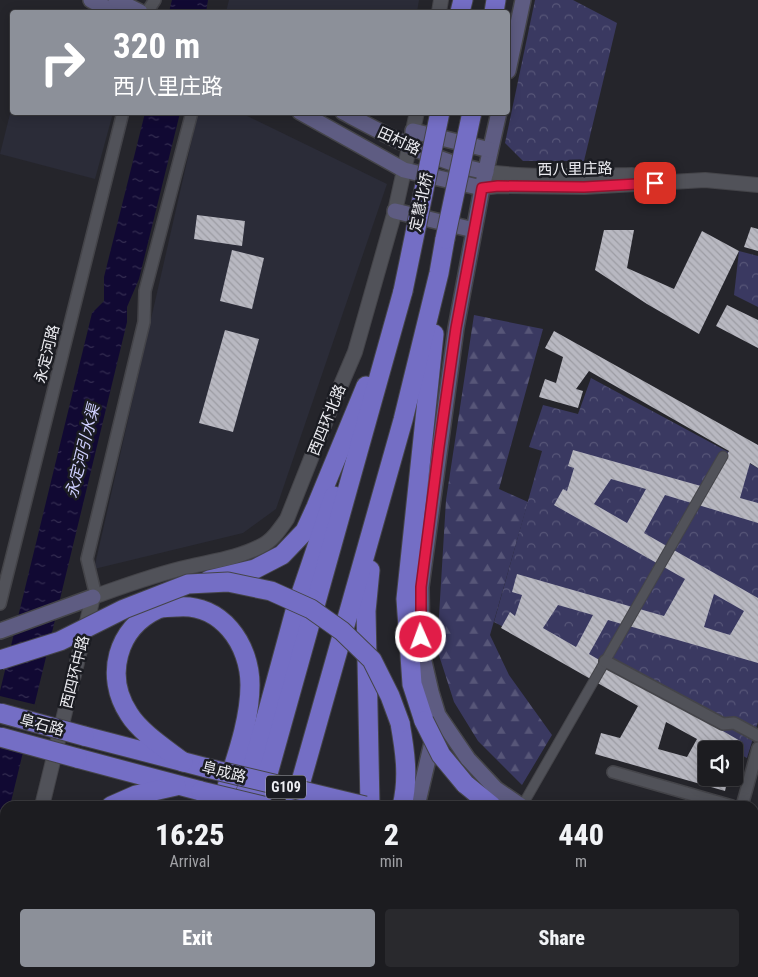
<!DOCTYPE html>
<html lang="en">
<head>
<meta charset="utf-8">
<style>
  :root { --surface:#1c1c20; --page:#29292d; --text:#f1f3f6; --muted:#a0a1a5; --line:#3a3a3e; --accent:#8c9099 }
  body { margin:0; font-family:"Roboto Condensed","Noto Sans SC",sans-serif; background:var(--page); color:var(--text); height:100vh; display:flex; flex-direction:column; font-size:19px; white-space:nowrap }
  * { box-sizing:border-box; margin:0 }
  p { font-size:16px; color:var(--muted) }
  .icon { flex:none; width:28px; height:28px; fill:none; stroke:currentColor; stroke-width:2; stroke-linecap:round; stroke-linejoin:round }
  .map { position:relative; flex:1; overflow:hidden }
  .details { position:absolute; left:0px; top:801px; width:759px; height:176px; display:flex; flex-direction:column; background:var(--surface); border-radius:15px 15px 0 0; box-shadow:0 2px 12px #0003,0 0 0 1px var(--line) }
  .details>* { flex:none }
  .hud { position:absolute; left:10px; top:10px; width:500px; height:105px; border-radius:5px; box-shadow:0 2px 12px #0003,0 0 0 1px var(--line); background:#8c9099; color:#fff; overflow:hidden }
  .fabs { position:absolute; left:698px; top:741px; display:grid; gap:10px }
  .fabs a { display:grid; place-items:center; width:45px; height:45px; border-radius:5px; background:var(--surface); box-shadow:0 2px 12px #0003,0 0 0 1px var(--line); font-size:25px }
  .pin { position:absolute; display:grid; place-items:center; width:42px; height:42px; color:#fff; margin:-21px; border-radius:10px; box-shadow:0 2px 8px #0006 }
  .me { position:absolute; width:55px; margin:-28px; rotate:358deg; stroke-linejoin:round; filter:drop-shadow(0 0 4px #0008) }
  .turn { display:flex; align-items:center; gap:18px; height:105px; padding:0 20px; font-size:22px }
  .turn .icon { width:65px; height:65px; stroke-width:2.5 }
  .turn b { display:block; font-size:35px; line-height:42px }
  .eta { display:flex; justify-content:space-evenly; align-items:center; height:85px; text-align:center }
  .eta b { font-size:30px; font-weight:800; line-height:35px }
  .primary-button { display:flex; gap:10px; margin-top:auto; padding:10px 20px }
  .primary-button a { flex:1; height:58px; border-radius:5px; background:var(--accent); color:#fff; font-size:20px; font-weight:800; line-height:58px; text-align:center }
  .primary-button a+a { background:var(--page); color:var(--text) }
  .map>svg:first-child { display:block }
  .built { fill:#2b2c38 }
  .forest { fill:url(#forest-firs) }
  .park { fill:url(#park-crowns) }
  .water { fill:url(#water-ripples) }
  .pier { fill:#25252b }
  .building { fill:url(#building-back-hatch); fill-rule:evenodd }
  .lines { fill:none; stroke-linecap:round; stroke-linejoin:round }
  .pedestrian-casing { stroke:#444449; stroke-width:11 }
  .minor-casing { stroke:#444449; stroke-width:14 }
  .tertiary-casing { stroke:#444449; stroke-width:16 }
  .secondary-casing { stroke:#444449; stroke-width:18 }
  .trunk-casing { stroke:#444449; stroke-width:21 }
  .pedestrian { stroke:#515259; stroke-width:9 }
  .minor { stroke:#515259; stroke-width:11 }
  .tertiary { stroke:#515259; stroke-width:14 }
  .secondary { stroke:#5e5c82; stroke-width:15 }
  .trunk { stroke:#746ec5; stroke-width:19 }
  .trunk-bridge-casing { stroke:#444449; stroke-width:21; stroke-linecap:butt }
  .trunk-bridge { stroke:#746ec5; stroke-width:19 }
  .route-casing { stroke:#92132f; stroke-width:12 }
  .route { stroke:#e11d48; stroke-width:9 }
  .labels { text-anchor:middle; stroke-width:5; stroke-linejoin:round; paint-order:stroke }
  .shield { fill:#1b1c22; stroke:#aeaeb4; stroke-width:1 }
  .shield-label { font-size:14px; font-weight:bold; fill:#ededf2 }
  .street-label { font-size:15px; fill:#ededf2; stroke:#1b1c22 }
  .water-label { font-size:16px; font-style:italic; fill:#cecffe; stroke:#1b1c22 }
</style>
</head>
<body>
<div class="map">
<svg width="758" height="977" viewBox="0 0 758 977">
  <defs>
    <pattern id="forest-firs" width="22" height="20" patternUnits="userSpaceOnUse" patternTransform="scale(1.25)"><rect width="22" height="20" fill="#3a3961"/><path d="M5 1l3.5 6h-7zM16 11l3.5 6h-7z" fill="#575678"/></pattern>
    <pattern id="park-crowns" width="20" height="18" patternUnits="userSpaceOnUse" patternTransform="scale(1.25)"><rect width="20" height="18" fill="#3a3961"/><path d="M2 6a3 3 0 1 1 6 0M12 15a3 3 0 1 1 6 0" fill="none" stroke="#575678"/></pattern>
    <pattern id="water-ripples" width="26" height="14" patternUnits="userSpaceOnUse" patternTransform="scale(1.25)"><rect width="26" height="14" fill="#110933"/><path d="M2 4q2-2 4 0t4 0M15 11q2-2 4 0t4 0" fill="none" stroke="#342d51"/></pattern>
    <pattern id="building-back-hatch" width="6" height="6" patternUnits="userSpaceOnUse" patternTransform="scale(1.25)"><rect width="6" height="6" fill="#b8b8c1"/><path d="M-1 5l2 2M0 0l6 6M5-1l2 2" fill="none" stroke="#9c9ca3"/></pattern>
  </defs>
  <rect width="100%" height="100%" fill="#25252b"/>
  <g class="built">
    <path d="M229,0H419L417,12H226Z"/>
    <path d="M12,106V112L113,113L95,179L0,154Z"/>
    <path d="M198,113H241L387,184L276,509L243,533L94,569Z"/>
    <path d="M389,972L440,973L442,977H381Z"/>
  </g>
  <path class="forest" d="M474,315L543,329L499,489L528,502L490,635L509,675L552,735L522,785L478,741L454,702L437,649L446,500Z"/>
  <g class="park">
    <path d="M535,0H573L617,23L584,161H523L505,143Z"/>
    <path d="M739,251L758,256V307L734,295Z"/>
    <path d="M591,378L758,468V722L747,758L494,622L542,451L529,447L543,405L578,414Z"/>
  </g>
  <g class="water">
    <path d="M172,0H208L206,12H169Z"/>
    <path d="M145,113H180L139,279L127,307V322L10,806H5V827L0,848V691L92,313L104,301V277Z"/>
  </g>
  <path class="pier" d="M0,696L37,705L26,753L0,746Z"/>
  <g class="building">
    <path d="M197,215L245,221L242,246L194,239Z"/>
    <path d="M751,227L758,229V251L744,247Z"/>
    <path d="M604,230H634L627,268L674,289L702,231L739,251L699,334L647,304L595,270Z"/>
    <path d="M232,250L264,258L252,309L220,301Z"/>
    <path d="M727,305L758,320V348L716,326Z"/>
    <path d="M225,330L259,339L233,432L199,423Z"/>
    <path d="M554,331L758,445V468L750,463L740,498L758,503V523L665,495L644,533L758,598V663L608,620L589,654L742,742L734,756V750H706V778H728L725,791L595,754L601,733L620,738L638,706L501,628L510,612L515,616L522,595L512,592L517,574L664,616L685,579L554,505L563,489L567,491L574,468L568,466L573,450L708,488L729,451L589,371L576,389L583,391L578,408L539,397L545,379L556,383L563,357L545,348ZM611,479L646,489L627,523L594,504ZM714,594L744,611L730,635L704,627ZM558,605L593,615L576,647L543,628ZM666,722L697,739L687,757L658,749Z"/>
  </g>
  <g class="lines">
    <g class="pedestrian-casing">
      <path id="pedestrian" d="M522,806L723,456"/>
    </g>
    <g class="minor-casing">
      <g id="minor">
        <path d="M147,12L155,0"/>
        <path d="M96,596L87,559L144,322L145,291L192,112"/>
        <path d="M0,604L123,112"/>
        <path d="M605,661L723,724L734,723L758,736"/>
        <path d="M613,772L732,806"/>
        <path d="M742,806L758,748"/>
        <path d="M457,972L459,977"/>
      </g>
    </g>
    <g class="tertiary-casing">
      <g id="tertiary">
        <path d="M439,12L441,0"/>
        <path d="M486,172C534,178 584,176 632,175"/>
        <path d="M482,188L498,186L584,187L705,180L758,185"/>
        <path d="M42,806L93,597C124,586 156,574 188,567C213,561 238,558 261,546C272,541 280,529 287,519L329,413L355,352L395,211L417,112"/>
        <path d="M45,972L46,977"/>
      </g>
    </g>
    <g class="secondary-casing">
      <g id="secondary">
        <path d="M91,0L114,12"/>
        <path d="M116,0L140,12"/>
        <path d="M508,71L523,0"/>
        <path d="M300,112L404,170L482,188"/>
        <path d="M343,112C390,137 433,161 486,172"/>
        <path d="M499,112L482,188L456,328L421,587L422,653L431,692L438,715L468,759L496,789L521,806"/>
        <path d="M413,131L490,150"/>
        <path d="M395,211L474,230"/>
        <path d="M0,631L93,597"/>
        <path d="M417,806L434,734"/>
        <path d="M0,872L5,880"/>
        <path d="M754,878L758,879"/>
        <path d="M754,951L758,953"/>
      </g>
    </g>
    <g class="trunk-casing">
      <g id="trunk">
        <path d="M460,12L463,0"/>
        <path d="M494,12L496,0"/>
        <path d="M370,570L366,611L370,806"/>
        <path d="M209,580L255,569L282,555L305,531L316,507L366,386"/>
        <path d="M424,721L412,684L406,599L434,334"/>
        <path d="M400,723C405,751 409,778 402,806"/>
        <path d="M84,736L207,768"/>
        <path d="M77,758L201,791"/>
        <path d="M183,762C166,749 140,732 129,714C104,676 117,628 158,609C164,607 171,607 177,607C221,603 250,644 250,685C250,725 232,768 221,806"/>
        <path d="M465,784L492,806"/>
        <path d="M111,806L136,795L176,786"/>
        <path d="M242,806L295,611L334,496"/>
        <path d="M259,806L403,291"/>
        <path d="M294,806L403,420L439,273L445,239"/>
        <path d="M0,830L5,835"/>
        <path d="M754,903L758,904"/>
        <path d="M754,928L758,929"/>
        <path d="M94,972L96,977"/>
        <path d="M135,972L145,977"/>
        <path d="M182,977V972"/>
        <path d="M211,977L212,972"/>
        <path d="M245,977L246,972"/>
        <path d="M267,977L277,972"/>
        <path d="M318,977L321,972"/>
        <path d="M338,977L342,972"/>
      </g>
    </g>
    <use href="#pedestrian" class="pedestrian"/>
    <use href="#minor" class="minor"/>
    <use href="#tertiary" class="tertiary"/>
    <use href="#secondary" class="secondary"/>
    <use href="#trunk" class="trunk"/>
    <g class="trunk-bridge-casing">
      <g id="trunk-bridge">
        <path d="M445,239L472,112"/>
        <path d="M403,291L440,112"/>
        <path d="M0,660L60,641L124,609L188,584L228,582L271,591L311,609L342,631L372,660L390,696L400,723"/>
        <path d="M0,713L84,736"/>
        <path d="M424,721L441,755L465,784"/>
        <path d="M0,737L77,758"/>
        <path d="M207,768L365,806"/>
        <path d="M201,791L263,806"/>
      </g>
    </g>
    <use href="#trunk-bridge" class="trunk-bridge"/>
  </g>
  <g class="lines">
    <g class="route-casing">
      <path id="route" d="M421,637V587L439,447L456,328L482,188L498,186L584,187L655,183"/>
    </g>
    <use href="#route" class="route"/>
  </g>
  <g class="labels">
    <rect class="shield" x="266" y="775.5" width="40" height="23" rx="4"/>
    <g class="shield-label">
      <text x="286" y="792">G109</text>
    </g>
    <g class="street-label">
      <text transform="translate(399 141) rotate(25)" y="5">田村路</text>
      <text transform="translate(575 169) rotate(-1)" y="5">西八里庄路</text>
      <text transform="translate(421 202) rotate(-78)" y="5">定慧北桥</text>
      <text transform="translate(47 354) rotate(-76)" y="5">永定河路</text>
      <text transform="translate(327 420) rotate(-68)" y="5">西四环北路</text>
      <text transform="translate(75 672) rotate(-76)" y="5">西四环中路</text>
      <text transform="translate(42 725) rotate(15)" y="5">阜石路</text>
      <text transform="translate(224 772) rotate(14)" y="5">阜成路</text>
    </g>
    <g class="water-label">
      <text transform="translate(82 451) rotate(-76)" y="6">永定河引水渠</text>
    </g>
  </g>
</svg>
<div class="fabs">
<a><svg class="icon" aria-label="sound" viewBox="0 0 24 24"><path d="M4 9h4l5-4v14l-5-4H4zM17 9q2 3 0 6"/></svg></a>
</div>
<div class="pin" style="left:655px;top:183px;background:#d93025"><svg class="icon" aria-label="arrive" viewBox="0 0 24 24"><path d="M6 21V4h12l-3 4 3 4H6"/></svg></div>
<svg class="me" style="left:421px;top:637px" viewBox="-20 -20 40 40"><circle r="17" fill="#e11d48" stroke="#fff" stroke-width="3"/><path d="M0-11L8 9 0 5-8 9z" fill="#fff"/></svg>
<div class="hud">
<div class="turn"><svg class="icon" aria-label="right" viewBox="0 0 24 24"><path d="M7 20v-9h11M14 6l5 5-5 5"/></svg><div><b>320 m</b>西八里庄路</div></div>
</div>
<section class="details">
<div class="eta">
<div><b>16:25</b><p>Arrival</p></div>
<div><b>2</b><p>min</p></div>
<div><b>440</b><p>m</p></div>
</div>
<div class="primary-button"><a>Exit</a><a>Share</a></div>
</section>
</div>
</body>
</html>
